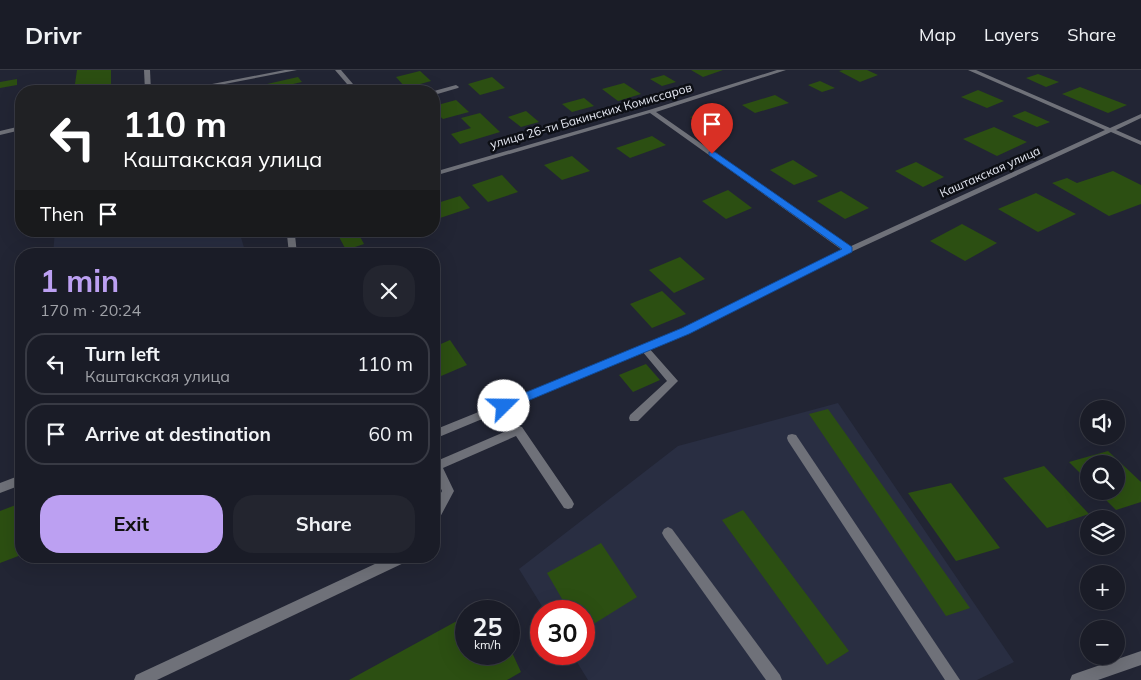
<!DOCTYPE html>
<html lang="en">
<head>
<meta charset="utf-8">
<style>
  :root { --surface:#1a1c27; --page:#23252f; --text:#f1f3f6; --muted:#9fa1a7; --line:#383a44; --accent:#bca0f2 }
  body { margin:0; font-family:Mulish,sans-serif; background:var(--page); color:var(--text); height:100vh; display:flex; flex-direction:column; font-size:19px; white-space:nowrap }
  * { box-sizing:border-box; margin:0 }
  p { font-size:16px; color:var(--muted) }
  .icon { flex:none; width:28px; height:28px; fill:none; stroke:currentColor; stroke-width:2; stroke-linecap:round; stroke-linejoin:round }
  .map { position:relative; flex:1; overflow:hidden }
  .sheet { position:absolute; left:15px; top:178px; width:425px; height:315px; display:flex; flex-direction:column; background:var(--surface); border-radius:20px; box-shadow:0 5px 20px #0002,0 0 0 1px var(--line) }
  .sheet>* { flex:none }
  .guide { position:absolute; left:15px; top:15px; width:425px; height:152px; border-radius:20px; box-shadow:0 5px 20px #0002,0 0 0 1px var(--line); background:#202124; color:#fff; overflow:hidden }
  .tools { position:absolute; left:1080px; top:330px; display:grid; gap:10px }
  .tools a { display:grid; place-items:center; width:45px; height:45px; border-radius:50%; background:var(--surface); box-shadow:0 5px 20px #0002,0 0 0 1px var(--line); font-size:25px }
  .speed { position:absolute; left:455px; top:530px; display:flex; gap:10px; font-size:25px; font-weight:700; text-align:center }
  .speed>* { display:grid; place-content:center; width:65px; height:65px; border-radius:50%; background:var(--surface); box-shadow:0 5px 20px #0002,0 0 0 1px var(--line); line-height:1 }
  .speed small { font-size:12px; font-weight:400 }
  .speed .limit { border:8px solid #d22; background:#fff; color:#111 }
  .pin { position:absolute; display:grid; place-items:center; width:42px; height:42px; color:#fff; margin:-51px -21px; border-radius:50% 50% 50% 0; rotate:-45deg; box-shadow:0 0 5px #0007 }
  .pin .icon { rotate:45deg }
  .me { position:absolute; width:55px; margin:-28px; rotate:68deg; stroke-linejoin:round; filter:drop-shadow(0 0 4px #0008) }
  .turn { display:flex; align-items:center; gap:18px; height:105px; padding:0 25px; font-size:22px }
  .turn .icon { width:65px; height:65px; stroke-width:2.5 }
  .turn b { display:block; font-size:35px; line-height:42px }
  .then { display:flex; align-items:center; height:48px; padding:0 25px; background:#0003; gap:10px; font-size:19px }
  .round { display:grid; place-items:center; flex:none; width:52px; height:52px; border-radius:20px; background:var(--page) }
  .headline { display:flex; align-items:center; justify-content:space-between; height:85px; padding:0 25px }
  h1 { font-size:30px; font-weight:700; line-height:38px; color:var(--accent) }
  .primary-button { display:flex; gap:10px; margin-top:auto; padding:10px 25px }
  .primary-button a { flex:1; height:58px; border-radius:20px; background:var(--accent); color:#111; font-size:20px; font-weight:700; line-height:58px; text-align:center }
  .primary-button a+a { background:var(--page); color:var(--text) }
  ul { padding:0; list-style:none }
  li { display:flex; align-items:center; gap:15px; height:62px; margin:0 10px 8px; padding:0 15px; border:2px solid var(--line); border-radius:20px }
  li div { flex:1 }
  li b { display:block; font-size:19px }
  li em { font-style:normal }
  header { display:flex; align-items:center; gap:30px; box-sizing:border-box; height:70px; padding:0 25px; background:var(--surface); border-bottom:1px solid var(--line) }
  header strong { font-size:24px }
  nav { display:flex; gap:28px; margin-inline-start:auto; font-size:18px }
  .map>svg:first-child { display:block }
  .built { fill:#292e42 }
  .building { fill:#2c4f12 }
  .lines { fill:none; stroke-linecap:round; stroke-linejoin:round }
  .service { fill:#6f7179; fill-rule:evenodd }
  .minor { fill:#6f7179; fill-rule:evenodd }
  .route { fill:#1a73e8; stroke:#114b97 }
  .labels { text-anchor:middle; stroke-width:5; stroke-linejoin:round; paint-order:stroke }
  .far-street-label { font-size:12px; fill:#e8ebf5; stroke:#0d0f15 }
</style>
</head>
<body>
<header>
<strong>Drivr</strong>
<nav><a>Map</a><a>Layers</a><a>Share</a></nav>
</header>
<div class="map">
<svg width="1141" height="610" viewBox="0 0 1141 610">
  <rect width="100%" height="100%" fill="#222534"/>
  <g class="built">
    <path d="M55,161H239L246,184H53Z"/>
    <path d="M838,333L1014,592L977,610H588L572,584H584V541H545L519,499L678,376Z"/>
  </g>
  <g class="building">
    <path d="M77,0H111V21H74Z"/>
    <path d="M691,0H723L703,7Z"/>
    <path d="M843,0H867L878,5L860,12L839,1Z"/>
    <path d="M420,1L431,11L406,18L396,7Z"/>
    <path d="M1038,4L1059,12L1046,17L1026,8Z"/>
    <path d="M664,5L676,12L662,16L650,9Z"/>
    <path d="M298,7L302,12L271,19L267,14Z"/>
    <path d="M492,7L505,18L480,25L468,14Z"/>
    <path d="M17,9V15L0,18V12Z"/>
    <path d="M820,11L835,18L822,22L808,15Z"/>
    <path d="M624,13L641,24L618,31L602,19Z"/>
    <path d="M1080,17L1127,35L1108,43L1062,24Z"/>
    <path d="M978,20L1004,31L987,38L961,27Z"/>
    <path d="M775,25L789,33L755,43L742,35Z"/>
    <path d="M584,28L594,36L572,42L562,34Z"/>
    <path d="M456,30L469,42L443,49L434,41V36Z"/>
    <path d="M713,40L733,52L710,60L690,47Z"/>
    <path d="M526,41L539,52L521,57L508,47Z"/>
    <path d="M1025,41L1050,52L1037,57L1012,46Z"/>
    <path d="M480,43L500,62L460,74L451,64L471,58L461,48Z"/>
    <path d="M994,57L1027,72L997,86L963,69Z"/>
    <path d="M652,66L666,75L630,88L616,78Z"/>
    <path d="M572,86L590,101L562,110L544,95Z"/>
    <path d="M793,90L818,106L794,115L770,100Z"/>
    <path d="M916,92L944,107L923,117L895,101Z"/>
    <path d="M1113,101L1141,115V134L1109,146L1052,113L1067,108L1077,113Z"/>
    <path d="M502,105L518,122L488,132L472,115Z"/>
    <path d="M728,120L752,138L726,149L702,131Z"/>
    <path d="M841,121L869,138L845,149L817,131Z"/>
    <path d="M1036,123L1076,144L1038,162L998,139Z"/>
    <path d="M460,126L470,138L434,150V134Z"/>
    <path d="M962,154L997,173L965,191L930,171Z"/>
    <path d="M350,161H357L364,174L346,180L338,165Z"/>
    <path d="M680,187L705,209L674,223L649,200Z"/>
    <path d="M662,221L686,244L652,258L630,234Z"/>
    <path d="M450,270L467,295L434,309V277Z"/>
    <path d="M646,294L660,310L633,322L619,305Z"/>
    <path d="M828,339L970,538L946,546L809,344Z"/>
    <path d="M1108,381L1141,412V432L1116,440L1097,421H1116V394H1089V412L1069,392Z"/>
    <path d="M1044,396L1089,444L1047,458L1003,408Z"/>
    <path d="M951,413L1000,478L956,491L908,423Z"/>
    <path d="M21,433V485L0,493V441Z"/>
    <path d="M743,440L849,581L827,595L722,450Z"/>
    <path d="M601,473L637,527L584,560V541H569L547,503Z"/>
    <path d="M488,534L492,541H476Z"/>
    <path d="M466,546V584H509V576L521,602L507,610H349Z"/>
  </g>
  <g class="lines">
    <g class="service">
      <path d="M144,0H150L151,21H145Z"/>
      <path d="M285,0H297L188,21H176Z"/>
      <path d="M456,15L459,17L458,18L434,25V21Z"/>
      <path d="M21,56V60L0,65V61Z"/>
      <path d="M645,275L648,277L678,311L638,351H630L629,348L630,345L667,311L642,281L640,279L642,277Z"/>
      <path d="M518,356L522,357L572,430L574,434L572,438L568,439L564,438L516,366L443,398L454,421L438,451L434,452V436L442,421L434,403V387L439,390Z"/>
      <path d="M792,364L796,365L960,610H945L788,371L787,368L788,365Z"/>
      <path d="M21,405V415L0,423V413Z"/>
      <path d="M668,457L672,459L780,605L782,610H766L664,467L662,463L664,459Z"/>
      <path d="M392,486H412L410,490L157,610H134L136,605Z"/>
    </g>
    <g class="minor">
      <path d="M335,0H341L359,21H353Z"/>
      <path d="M777,0H786L656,42L849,177L1105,60L968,0H976L1110,58L1141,44V48L1116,60L1141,71V75L1111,62L851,182L689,263L434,369V360L683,259L842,180L650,43L434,106V102L649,40Z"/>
      <path d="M290,161H298L295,165L297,184H289L287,165Z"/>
      <path d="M1141,581V595L1098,610H1070L1072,605L1077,603Z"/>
    </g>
  </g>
  <path class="route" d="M709,82H715L852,177V182L689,264L508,339H500L498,336L500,333L682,258L842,179L709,85Z"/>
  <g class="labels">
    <g class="far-street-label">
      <text transform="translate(591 46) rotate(-16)" y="4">улица 26-ти Бакинских Комиссаров</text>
      <text transform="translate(990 102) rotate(-24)" y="4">Каштакская улица</text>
    </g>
  </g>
</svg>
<div class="tools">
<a><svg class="icon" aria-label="sound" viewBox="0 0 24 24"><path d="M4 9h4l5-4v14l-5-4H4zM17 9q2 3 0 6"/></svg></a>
<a><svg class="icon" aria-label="search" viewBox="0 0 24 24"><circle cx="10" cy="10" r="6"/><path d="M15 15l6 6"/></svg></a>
<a><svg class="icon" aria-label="layers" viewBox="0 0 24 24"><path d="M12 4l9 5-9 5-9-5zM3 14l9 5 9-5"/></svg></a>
<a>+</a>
<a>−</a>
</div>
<div class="speed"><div>25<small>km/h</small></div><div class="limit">30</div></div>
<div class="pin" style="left:712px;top:84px;background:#d93025"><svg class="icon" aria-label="arrive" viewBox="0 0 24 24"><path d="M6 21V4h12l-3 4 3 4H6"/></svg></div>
<svg class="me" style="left:504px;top:336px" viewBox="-20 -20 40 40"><circle r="19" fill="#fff"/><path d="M0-13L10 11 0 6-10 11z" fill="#1a73e8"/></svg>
<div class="guide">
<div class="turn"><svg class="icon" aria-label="left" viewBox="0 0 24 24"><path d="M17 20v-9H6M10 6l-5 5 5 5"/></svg><div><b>110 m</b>Каштакская улица</div></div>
<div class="then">Then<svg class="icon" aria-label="arrive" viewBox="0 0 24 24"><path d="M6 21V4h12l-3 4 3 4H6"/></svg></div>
</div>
<section class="sheet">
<div class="headline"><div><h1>1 min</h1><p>170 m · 20:24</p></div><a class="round"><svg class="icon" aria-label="close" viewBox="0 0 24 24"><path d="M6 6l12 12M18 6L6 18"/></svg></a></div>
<ul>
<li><svg class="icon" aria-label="left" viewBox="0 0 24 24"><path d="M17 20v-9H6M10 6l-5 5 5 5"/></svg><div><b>Turn left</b><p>Каштакская улица</p></div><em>110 m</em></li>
<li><svg class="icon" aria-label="arrive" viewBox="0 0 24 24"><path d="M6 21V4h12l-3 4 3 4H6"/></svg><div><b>Arrive at destination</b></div><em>60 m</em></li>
</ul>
<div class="primary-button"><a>Exit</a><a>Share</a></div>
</section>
</div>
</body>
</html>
